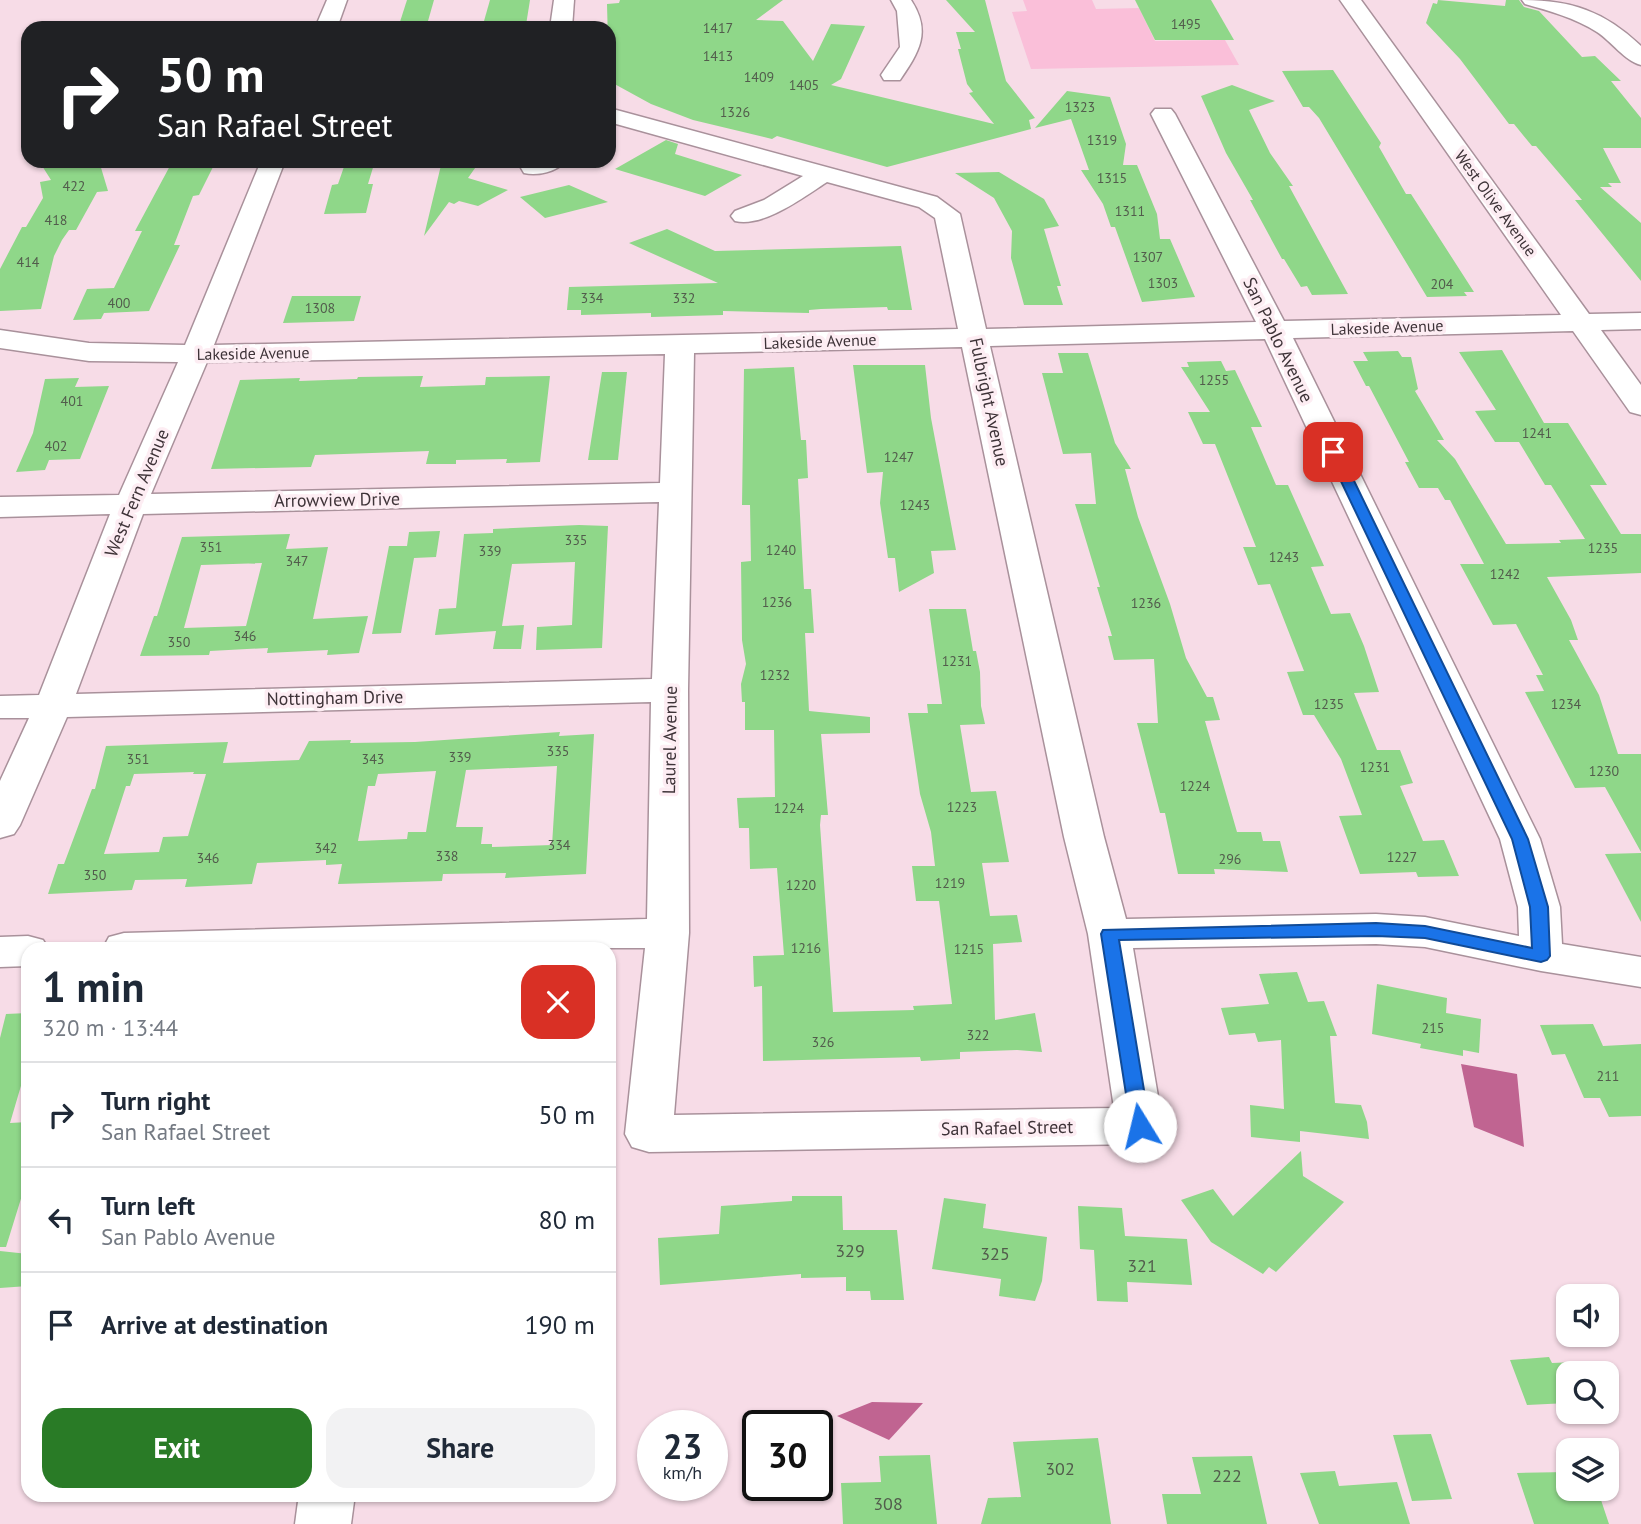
<!DOCTYPE html>
<html lang="en">
<head>
<meta charset="utf-8">
<style>
  :root { --surface:#fff; --page:#f2f2f3; --text:#1f2937; --muted:#747a83; --line:#e0e1e3; --accent:#297b26 }
  body { margin:0; font-family:"PT Sans",sans-serif; background:var(--page); color:var(--text); height:100vh; display:flex; flex-direction:column; font-size:26px; white-space:nowrap }
  * { box-sizing:border-box; margin:0 }
  p { font-size:23px; color:var(--muted) }
  .icon { flex:none; width:38px; height:38px; fill:none; stroke:currentColor; stroke-width:2; stroke-linecap:round; stroke-linejoin:round }
  .map { position:relative; flex:1; overflow:hidden }
  .drawer { position:absolute; left:21px; top:942px; width:595px; height:560px; display:flex; flex-direction:column; background:var(--surface); border-radius:21px; box-shadow:0 2px 5px #0004 }
  .drawer>* { flex:none }
  .guide { position:absolute; left:21px; top:21px; width:595px; height:147px; border-radius:21px; box-shadow:0 2px 5px #0004; background:#202124; color:#fff; overflow:hidden }
  .tools { position:absolute; left:1556px; top:1284px; display:grid; gap:14px }
  .tools a { display:grid; place-items:center; width:63px; height:63px; border-radius:14px; background:var(--surface); box-shadow:0 2px 5px #0004; font-size:35px }
  .speed { position:absolute; left:637px; top:1410px; display:flex; gap:14px; font-size:35px; font-weight:700; text-align:center }
  .speed>* { display:grid; place-content:center; width:91px; height:91px; border-radius:50%; background:var(--surface); box-shadow:0 2px 5px #0004; line-height:1 }
  .speed small { font-size:18px; font-weight:400 }
  .speed .limit { border:4px solid #111; border-radius:10px; background:#fff; color:#111 }
  .pin { position:absolute; display:grid; place-items:center; width:60px; height:60px; color:#fff; margin:-30px; border-radius:14px; box-shadow:0 4px 10px #0006 }
  .me { position:absolute; width:77px; margin:-38px; rotate:351deg; stroke-linejoin:round; filter:drop-shadow(0 0 5px #0008) }
  .turn { display:flex; align-items:center; gap:24px; height:147px; padding:0 21px; font-size:32px }
  .turn .icon { width:91px; height:91px; stroke-width:2.5 }
  .turn b { display:block; font-size:49px; line-height:60px }
  .round { display:grid; place-items:center; flex:none; width:74px; height:74px; border-radius:21px; background:var(--page) }
  .overview { display:flex; align-items:center; justify-content:space-between; height:119px; padding:0 21px }
  h1 { font-size:42px; font-weight:800; line-height:52px }
  .action { display:flex; gap:14px; margin-top:auto; padding:14px 21px }
  .action a { flex:1; height:80px; border-radius:21px; background:var(--accent); color:#fff; font-size:28px; font-weight:800; line-height:80px; text-align:center }
  .action a+a { background:var(--page); color:var(--text) }
  ul { padding:0; list-style:none }
  li { display:flex; align-items:center; gap:21px; height:105px; padding:0 21px; border-top:2px solid var(--line) }
  li div { flex:1 }
  li b { display:block; font-size:26px }
  li em { font-style:normal }
  .map>svg:first-child { display:block }
  .green { fill:#fabfd9 }
  .water { fill:#c06491 }
  .building { fill:#8fd789; fill-rule:evenodd }
  .lines { fill:none; stroke-linecap:round; stroke-linejoin:round }
  .minor-casing { stroke:#a9919b; stroke-width:3 }
  .minor { fill:#fff; fill-rule:evenodd }
  .route { fill:#1a73e8; stroke:#114b97; stroke-width:2 }
  .labels { text-anchor:middle; stroke-width:7; stroke-linejoin:round; paint-order:stroke }
  .number-label { font-size:14px; fill:#525c4c }
  .far-street-label { font-size:16px; fill:#3e3338; stroke:#fdedf3 }
  .street-label { font-size:18px; fill:#3e3338; stroke:#fdedf3 }
  .near-number-label { font-size:18px; fill:#525c4c }
</style>
</head>
<body>
<div class="map">
<svg width="1641" height="1524" viewBox="0 0 1641 1524">
  <rect width="100%" height="100%" fill="#f7dce7"/>
  <path class="green" d="M1023,0H1092L1096,9L1139,8L1155,41L1225,40L1239,65L1031,69L1012,12L1027,11Z"/>
  <g class="water">
    <path d="M1461,1064L1517,1074L1524,1147L1474,1127Z"/>
    <path d="M872,1402L923,1403L889,1440L837,1416Z"/>
  </g>
  <g class="building">
    <path d="M407,0H434L426,28H398Z"/>
    <path d="M490,0H530L526,25L482,28Z"/>
    <path d="M620,0H783L756,20L783,21L813,61L831,24L865,26L841,79L831,85L994,124L969,93L973,92L967,84L958,49H961L956,32H975L946,0H985L1006,81L1035,118L1029,120L1031,129L887,167L777,136L772,139L693,120L651,104L609,81L607,4L619,3Z"/>
    <path d="M1135,0H1211L1234,40H1155Z"/>
    <path d="M1438,0L1505,6L1506,0H1519L1524,7L1539,11L1582,57L1595,56L1621,81H1611L1641,118V148H1603L1621,183H1608L1612,187H1600L1641,223V281L1575,200H1582L1536,146H1532L1514,124H1509L1460,59L1426,23L1433,3L1437,4Z"/>
    <path d="M1333,70L1381,143L1379,147L1406,194H1411L1474,292H1464L1467,296L1427,297L1319,118L1309,107H1303L1282,71Z"/>
    <path d="M1232,85L1275,101L1249,110L1270,153L1293,186H1289L1348,294L1312,295L1307,286L1301,287L1284,259H1282L1250,200H1253L1226,153L1201,96Z"/>
    <path d="M1067,91L1110,97L1126,144L1123,165H1137L1157,214L1160,239H1170L1195,297L1142,302L1115,227H1111L1103,204L1081,170H1089L1071,119L1035,128Z"/>
    <path d="M666,140L678,144L675,154L742,175L705,196L615,169Z"/>
    <path d="M39,161H99L108,191L97,192L76,230H69L62,240L54,256L41,309L0,311V269L22,227H26L43,198L40,182L51,180Z"/>
    <path d="M346,161H375L368,184H373L366,213L324,214L332,185L338,184Z"/>
    <path d="M442,161H480L468,178L508,190L478,206L459,201L454,204L449,202L424,236Z"/>
    <path d="M215,163L199,195L193,196L174,245H180L149,311L104,313L101,319L73,320L87,289L114,288L142,231H135L171,164Z"/>
    <path d="M999,172L1044,199L1059,226L1044,229L1061,286H1057L1063,305H1024L1011,258L1012,231L994,198L955,173Z"/>
    <path d="M569,185L608,202L545,218L520,197Z"/>
    <path d="M667,229L715,251L901,246L912,310H888L887,307L821,309L809,310V313L723,311V315L651,317V313L581,315V310H567L569,287L718,283L629,243Z"/>
    <path d="M292,296H361L354,321L283,323Z"/>
    <path d="M1502,350L1544,423H1568L1607,485H1590L1621,534H1641V573L1547,577L1571,620L1578,640H1569L1599,695L1618,754H1641V852L1605,787L1575,788L1525,692L1544,691L1536,675H1543L1516,624L1493,625L1460,564H1484L1450,500H1445L1438,488H1419L1405,462H1409L1369,386H1366L1353,361H1368L1363,352L1398,351L1402,357H1411L1418,389L1415,391L1444,440H1437L1455,459L1506,544L1561,543L1559,540L1585,539L1551,485H1545L1519,442H1495L1475,411L1496,410L1459,352Z"/>
    <path d="M1058,353H1088L1115,443L1131,469H1125L1138,517L1170,604L1186,658L1207,697H1213L1220,720L1205,721L1237,832H1261L1263,841H1280L1288,872L1214,869L1215,874H1178L1165,813H1160L1137,723H1158L1154,659L1114,660L1108,636H1112L1097,587H1100L1075,504H1096L1091,453L1063,454L1042,373H1063Z"/>
    <path d="M1221,361L1226,371L1235,370L1262,427H1251L1276,485H1288L1324,566L1311,567L1331,614L1350,613L1364,646L1379,692L1354,693L1377,750H1400L1413,783L1400,786L1423,841L1444,840L1459,876L1418,877L1416,872L1360,874L1339,816L1362,815L1341,759L1314,715H1303L1287,672L1304,671L1270,584L1258,585L1243,547H1256L1215,444H1203L1188,412H1210L1181,367H1189L1187,362Z"/>
    <path d="M853,365H925L931,418L956,550L931,551L934,573L899,592L895,558H888L880,503L883,472L867,473Z"/>
    <path d="M794,367L801,440H806L808,478L798,479L804,589H811L814,633H805L809,711L870,717V733L821,734L828,815H821L820,825L833,1012L914,1010L913,1006L952,1004L939,901H916L912,866H935L931,832L920,794L908,713H928L927,704H942L929,609H966L973,651H976L980,672L981,706L985,724L960,725L971,792L996,791L1009,862L982,863L990,916L1017,915L1022,942L993,944L995,1020L1035,1013L1042,1052L1017,1050L960,1052V1059L921,1061L920,1057L763,1061L762,986L754,987L753,956L784,955L777,868L750,869L749,828H739L737,798L775,797L774,730H745V702H742L741,684L746,664L742,640L741,562L751,561L750,505H742L744,369Z"/>
    <path d="M602,372H627L618,460H588Z"/>
    <path d="M423,376L420,387L485,385L486,377L550,376L540,462L506,463L507,459L456,460V464H426L429,451L315,455L311,467L211,469L240,380L300,378L299,381L357,379L358,377Z"/>
    <path d="M79,378L75,387L109,386L80,459L49,460L45,470L16,472L33,433L45,379Z"/>
    <path d="M579,525L608,526L602,648L536,650L537,627L572,625L575,562L512,564L502,626L524,625L521,649H493L496,631L435,635L439,609L456,608L464,534L493,533V529Z"/>
    <path d="M440,531L436,557L414,558L401,633L372,634L389,546H407L409,532Z"/>
    <path d="M290,534L286,549L328,547L313,619L368,616L359,653L327,655L328,650L267,653L268,648L210,651L209,655L140,656L154,616H157L182,537ZM262,563L246,626L184,628L201,565Z"/>
    <path d="M560,732L559,736L594,734L586,874L505,878L506,873L443,874L442,881L338,884L342,864L326,865V860L257,863L252,884L185,887L187,879L135,880L132,890L48,894L58,864H64L92,789H95L106,746L228,742L223,763L299,760L309,741L351,740L350,743L415,742ZM557,766L552,845L492,847V844H481L483,827H456L466,770ZM436,771L426,832H408L407,839L358,841L368,786H375L378,774ZM194,772L193,774H206L188,836L163,837L159,852L104,854L126,786H130L134,774Z"/>
    <path d="M1641,853V922L1605,854Z"/>
    <path d="M1297,972L1308,1002L1324,1001L1337,1036H1330L1335,1103L1361,1105L1367,1122L1369,1139L1300,1131V1142L1251,1137L1250,1105L1284,1109L1281,1040L1258,1042L1255,1033L1229,1035L1221,1008L1269,1004L1259,974Z"/>
    <path d="M1377,984L1447,998L1446,1013L1481,1019L1479,1053L1463,1050V1056L1420,1048L1421,1044L1372,1034Z"/>
    <path d="M28,1013V1062L10,1123L28,1122V1176L6,1247H0V1038L6,1014Z"/>
    <path d="M1593,1024L1603,1046L1641,1044V1116L1609,1117L1600,1098H1584L1565,1054L1552,1055L1540,1025Z"/>
    <path d="M1301,1151L1303,1176L1344,1202L1276,1272L1269,1267L1263,1274L1211,1242L1181,1200L1213,1189L1233,1216Z"/>
    <path d="M792,1196H842L843,1230H897L904,1300H871L870,1291H846V1277L801,1278V1274L660,1285L658,1238L719,1234L721,1206L792,1201Z"/>
    <path d="M944,1198L986,1204L983,1228L1047,1237L1042,1281L1035,1301L999,1296L1001,1279L932,1269Z"/>
    <path d="M1078,1206L1122,1208L1125,1236L1187,1239L1192,1285L1127,1282L1128,1302L1097,1301L1094,1250L1080,1249Z"/>
    <path d="M0,1251L28,1254V1286L0,1288Z"/>
    <path d="M1549,1357L1552,1363L1600,1361L1605,1374H1568V1403L1527,1405L1510,1360Z"/>
    <path d="M1431,1434L1452,1499L1412,1501L1393,1435Z"/>
    <path d="M1098,1438L1111,1524H981L988,1498L1021,1497L1013,1442Z"/>
    <path d="M930,1455L937,1524H843L841,1483L881,1482L879,1456Z"/>
    <path d="M1252,1456L1267,1524H1167L1162,1494H1201L1192,1457Z"/>
    <path d="M1335,1471L1339,1486L1397,1482L1410,1524H1319L1300,1473Z"/>
    <path d="M1568,1472V1493L1598,1491L1609,1524H1534L1517,1473Z"/>
  </g>
  <g class="lines">
    <g class="minor-casing">
      <g id="minor">
        <path d="M327,0H347L337,28H315Z"/>
        <path d="M554,0H574L572,28H550Z"/>
        <path d="M891,0H911C932,32 919,52 900,80H884L881,75L900,47L897,11Z"/>
        <path d="M1340,0H1361L1589,314L1641,313V329L1601,330L1641,385V415L1630,412L1573,331L1293,338L1540,839L1560,907L1562,944L1641,957V987L1541,971L1425,947L1376,944L1133,948L1163,1126L1157,1139L1140,1144L649,1152L632,1147L625,1134L645,948H103L109,937L124,933L647,919L651,702L67,717L20,825L14,834L0,838V781L29,718H0V696L39,695L110,514L0,517V497L119,495L178,362L89,361L0,348V330L89,343L185,345L261,161H285L214,345L958,329L935,218L919,207L827,182C804,197 763,228 735,221L731,216L735,211L764,200L803,176L609,122V108L937,197L960,214L986,329L1256,322L1151,114L1155,109H1171L1175,114L1284,321L1561,315ZM1265,339L1500,839L1518,907L1519,936L1425,917L1376,914L1126,919L1104,837L990,346ZM962,347L1064,837L1088,934L1114,1108L674,1115L689,933L688,690L694,353ZM665,354L660,483L151,494L207,362ZM659,502L652,679L76,694L143,514Z"/>
        <path d="M1522,0C1571,0 1604,11 1641,46V65C1625,61 1611,41 1597,32C1575,18 1550,11 1525,4Z"/>
        <path d="M529,161H565C557,172 537,176 524,173L521,168Z"/>
        <path d="M28,936L43,940L48,948H28V966L0,967V937Z"/>
        <path d="M299,1494H355L351,1524H295Z"/>
      </g>
    </g>
    <use href="#minor" class="minor"/>
  </g>
  <path class="route" d="M1333,448L1340,452L1528,839L1548,907L1550,956L1547,960L1541,962L1425,938L1376,936L1119,940L1150,1126L1147,1131L1140,1133L1133,1131L1131,1126L1101,934L1103,930L1376,923L1425,926L1532,948L1530,907L1512,839L1327,452Z"/>
  <g class="labels">
    <g class="number-label">
      <text x="1186" y="29">1495</text>
      <text x="718" y="33">1417</text>
      <text x="718" y="61">1413</text>
      <text x="759" y="82">1409</text>
      <text x="804" y="90">1405</text>
      <text x="1080" y="112">1323</text>
      <text x="735" y="117">1326</text>
      <text x="1102" y="145">1319</text>
      <text x="1112" y="183">1315</text>
      <text x="74" y="191">422</text>
      <text x="1130" y="216">1311</text>
      <text x="56" y="225">418</text>
      <text x="1148" y="262">1307</text>
      <text x="28" y="267">414</text>
      <text x="1163" y="288">1303</text>
      <text x="1442" y="289">204</text>
      <text x="592" y="303">334</text>
      <text x="684" y="303">332</text>
      <text x="119" y="308">400</text>
      <text x="320" y="313">1308</text>
      <text x="1214" y="385">1255</text>
      <text x="72" y="406">401</text>
      <text x="1537" y="438">1241</text>
      <text x="56" y="451">402</text>
      <text x="899" y="462">1247</text>
      <text x="915" y="510">1243</text>
      <text x="576" y="545">335</text>
      <text x="211" y="552">351</text>
      <text x="1603" y="553">1235</text>
      <text x="781" y="555">1240</text>
      <text x="490" y="556">339</text>
      <text x="1284" y="562">1243</text>
      <text x="297" y="566">347</text>
      <text x="1505" y="579">1242</text>
      <text x="777" y="607">1236</text>
      <text x="1146" y="608">1236</text>
      <text x="245" y="641">346</text>
      <text x="179" y="647">350</text>
      <text x="957" y="666">1231</text>
      <text x="775" y="680">1232</text>
      <text x="1329" y="709">1235</text>
      <text x="1566" y="709">1234</text>
      <text x="558" y="756">335</text>
      <text x="460" y="762">339</text>
      <text x="138" y="764">351</text>
      <text x="373" y="764">343</text>
      <text x="1375" y="772">1231</text>
      <text x="1604" y="776">1230</text>
      <text x="1195" y="791">1224</text>
      <text x="962" y="812">1223</text>
      <text x="789" y="813">1224</text>
      <text x="559" y="850">334</text>
      <text x="326" y="853">342</text>
      <text x="447" y="861">338</text>
      <text x="1402" y="862">1227</text>
      <text x="208" y="863">346</text>
      <text x="1230" y="864">296</text>
      <text x="95" y="880">350</text>
      <text x="950" y="888">1219</text>
      <text x="801" y="890">1220</text>
      <text x="806" y="953">1216</text>
      <text x="969" y="954">1215</text>
      <text x="1433" y="1033">215</text>
      <text x="978" y="1040">322</text>
      <text x="823" y="1047">326</text>
      <text x="1608" y="1081">211</text>
    </g>
    <g class="far-street-label">
      <text transform="translate(1496 203) rotate(54)" y="6">West Olive Avenue</text>
      <text transform="translate(1387 327) rotate(-2)" y="6">Lakeside Avenue</text>
      <text transform="translate(820 341) rotate(-2)" y="6">Lakeside Avenue</text>
      <text transform="translate(253 353) rotate(-1)" y="6">Lakeside Avenue</text>
    </g>
    <g class="street-label">
      <text transform="translate(1278 340) rotate(64)" y="6">San Pablo Avenue</text>
      <text transform="translate(989 402) rotate(78)" y="6">Fulbright Avenue</text>
      <text transform="translate(137 493) rotate(-67)" y="6">West Fern Avenue</text>
      <text transform="translate(337 500) rotate(-1)" y="6">Arrowview Drive</text>
      <text transform="translate(335 698) rotate(-1)" y="6">Nottingham Drive</text>
      <text transform="translate(670 740) rotate(-89)" y="6">Laurel Avenue</text>
      <text transform="translate(1007 1128) rotate(-1)" y="6">San Rafael Street</text>
    </g>
    <g class="near-number-label">
      <text x="850" y="1257">329</text>
      <text x="995" y="1260">325</text>
      <text x="1142" y="1272">321</text>
      <text x="1060" y="1475">302</text>
      <text x="1227" y="1482">222</text>
      <text x="888" y="1510">308</text>
    </g>
  </g>
</svg>
<div class="tools">
<a><svg class="icon" aria-label="sound" viewBox="0 0 24 24"><path d="M4 9h4l5-4v14l-5-4H4zM17 9q2 3 0 6"/></svg></a>
<a><svg class="icon" aria-label="search" viewBox="0 0 24 24"><circle cx="10" cy="10" r="6"/><path d="M15 15l6 6"/></svg></a>
<a><svg class="icon" aria-label="layers" viewBox="0 0 24 24"><path d="M12 4l9 5-9 5-9-5zM3 14l9 5 9-5"/></svg></a>
</div>
<div class="speed"><div>23<small>km/h</small></div><div class="limit">30</div></div>
<div class="pin" style="left:1333px;top:452px;background:#d93025"><svg class="icon" aria-label="arrive" viewBox="0 0 24 24"><path d="M6 21V4h12l-3 4 3 4H6"/></svg></div>
<svg class="me" style="left:1140px;top:1126px" viewBox="-20 -20 40 40"><circle r="19" fill="#fff"/><path d="M0-13L10 11 0 6-10 11z" fill="#1a73e8"/></svg>
<div class="guide">
<div class="turn"><svg class="icon" aria-label="right" viewBox="0 0 24 24"><path d="M7 20v-9h11M14 6l5 5-5 5"/></svg><div><b>50 m</b>San Rafael Street</div></div>
</div>
<section class="drawer">
<div class="overview"><div><h1>1 min</h1><p>320 m · 13:44</p></div><a class="round" style="background:#d93025;color:#fff"><svg class="icon" aria-label="close" viewBox="0 0 24 24"><path d="M6 6l12 12M18 6L6 18"/></svg></a></div>
<ul>
<li><svg class="icon" aria-label="right" viewBox="0 0 24 24"><path d="M7 20v-9h11M14 6l5 5-5 5"/></svg><div><b>Turn right</b><p>San Rafael Street</p></div><em>50 m</em></li>
<li><svg class="icon" aria-label="left" viewBox="0 0 24 24"><path d="M17 20v-9H6M10 6l-5 5 5 5"/></svg><div><b>Turn left</b><p>San Pablo Avenue</p></div><em>80 m</em></li>
<li><svg class="icon" aria-label="arrive" viewBox="0 0 24 24"><path d="M6 21V4h12l-3 4 3 4H6"/></svg><div><b>Arrive at destination</b></div><em>190 m</em></li>
</ul>
<div class="action"><a>Exit</a><a>Share</a></div>
</section>
</div>
</body>
</html>
